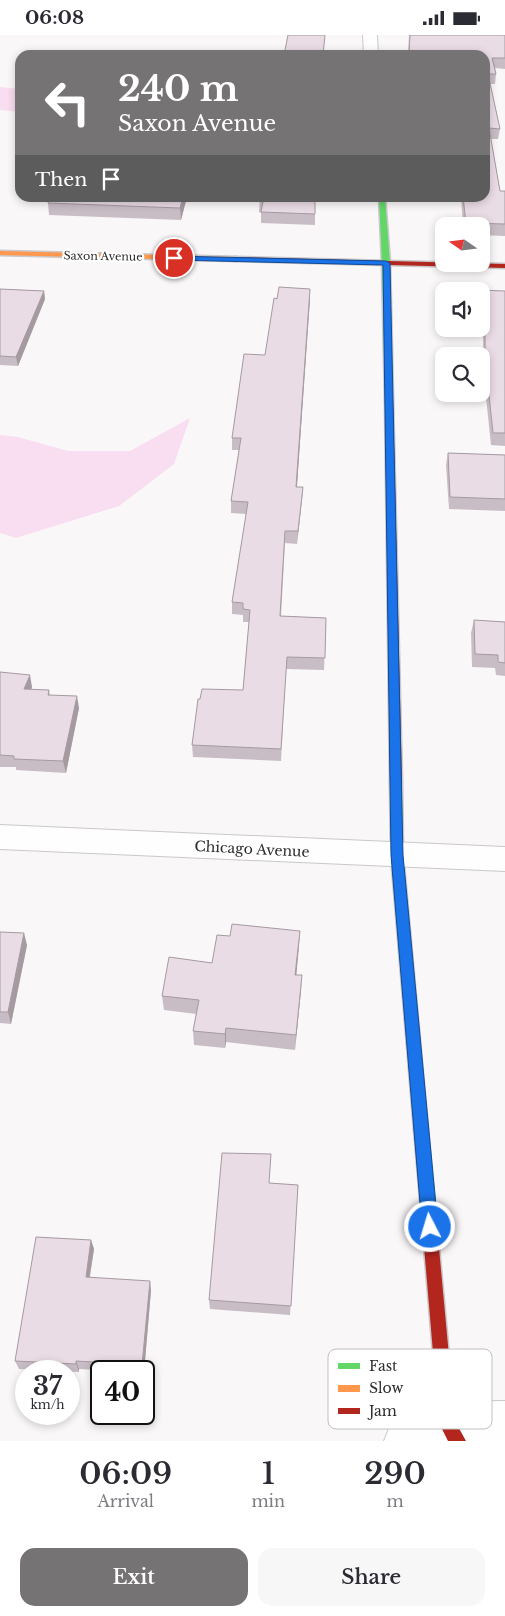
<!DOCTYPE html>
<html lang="en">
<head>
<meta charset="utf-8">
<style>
  :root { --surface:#fff; --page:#f7f7f7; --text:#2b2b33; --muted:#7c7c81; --accent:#757374 }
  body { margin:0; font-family:"Libre Baskerville",serif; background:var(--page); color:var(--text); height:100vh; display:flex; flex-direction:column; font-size:19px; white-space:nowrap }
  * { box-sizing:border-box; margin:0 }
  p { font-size:16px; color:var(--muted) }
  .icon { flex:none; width:28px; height:28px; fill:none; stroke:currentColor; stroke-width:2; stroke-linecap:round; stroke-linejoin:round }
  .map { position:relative; height:1406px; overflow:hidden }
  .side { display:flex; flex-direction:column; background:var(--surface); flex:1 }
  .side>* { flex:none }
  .hud { position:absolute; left:15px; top:15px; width:475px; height:152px; border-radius:15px; box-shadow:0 2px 8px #0003; background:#757374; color:#fff; overflow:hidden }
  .needle { width:32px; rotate:284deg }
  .fabs { position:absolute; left:435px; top:182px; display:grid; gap:10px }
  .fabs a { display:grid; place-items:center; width:55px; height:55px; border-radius:10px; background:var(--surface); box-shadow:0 2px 8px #0003; font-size:25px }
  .speed { position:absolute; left:15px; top:1325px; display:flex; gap:10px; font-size:25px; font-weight:700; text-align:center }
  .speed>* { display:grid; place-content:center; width:65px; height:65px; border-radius:50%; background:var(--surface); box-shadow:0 2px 8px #0003; line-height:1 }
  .speed small { font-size:12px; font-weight:400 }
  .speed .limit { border:2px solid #111; border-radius:8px; background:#fff; color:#111 }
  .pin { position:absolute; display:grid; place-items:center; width:42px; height:42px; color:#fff; margin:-21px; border:2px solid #fff; border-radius:50%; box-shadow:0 1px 5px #0007 }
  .me { position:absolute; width:55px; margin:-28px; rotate:355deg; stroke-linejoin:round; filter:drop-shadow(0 0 4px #0008) }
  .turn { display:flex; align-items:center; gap:18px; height:105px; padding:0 20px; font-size:22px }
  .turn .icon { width:65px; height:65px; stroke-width:2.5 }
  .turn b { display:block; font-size:35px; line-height:42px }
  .then { display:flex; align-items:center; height:48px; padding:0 20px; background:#0003; gap:10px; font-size:19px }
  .eta { display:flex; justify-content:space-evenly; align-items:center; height:85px; text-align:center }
  .eta b { font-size:30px; font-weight:600; line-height:35px }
  .button { display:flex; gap:10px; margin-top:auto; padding:10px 20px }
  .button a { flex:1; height:58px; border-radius:15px; background:var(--accent); color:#fff; font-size:20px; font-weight:600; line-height:58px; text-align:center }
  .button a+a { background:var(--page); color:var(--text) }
  .status { display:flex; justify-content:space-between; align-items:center; height:35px; padding:0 25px; background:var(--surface); direction:ltr }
  .status svg { height:14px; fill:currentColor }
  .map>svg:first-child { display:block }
  .green { fill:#f9ddf0 }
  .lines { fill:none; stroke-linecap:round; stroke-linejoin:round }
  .street-casing { stroke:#cac8c9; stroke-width:2 }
  .fast-casing { stroke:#cac8c9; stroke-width:3 }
  .slow-casing { stroke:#cac8c9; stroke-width:3 }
  .jam-casing { stroke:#cac8c9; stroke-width:3 }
  .street { fill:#fefefe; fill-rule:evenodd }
  .fast { fill:#63d668; fill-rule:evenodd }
  .slow { fill:#ff974d; fill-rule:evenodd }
  .jam { fill:#b3261e; fill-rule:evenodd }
  .wall { fill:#c9bdc5 }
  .shaded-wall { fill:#a49aa0 }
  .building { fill:#eadce5; stroke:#a49aa0 }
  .route { fill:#1a73e8; stroke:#114b97 }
  .labels { text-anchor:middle; stroke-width:4.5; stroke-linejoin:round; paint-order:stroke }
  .far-street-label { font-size:11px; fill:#2d2c2d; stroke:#fff }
  .street-label { font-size:14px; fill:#2d2c2d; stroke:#fff }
  .key { fill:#fff; stroke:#c0c0c0; stroke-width:1 }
  .key-label { font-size:14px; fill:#2d2c2d }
</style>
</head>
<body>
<div class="status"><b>06:08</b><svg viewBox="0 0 49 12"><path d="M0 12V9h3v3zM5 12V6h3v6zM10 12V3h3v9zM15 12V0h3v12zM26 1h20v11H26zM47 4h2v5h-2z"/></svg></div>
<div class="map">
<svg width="505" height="1406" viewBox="0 0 505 1406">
  <rect width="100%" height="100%" fill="#faf7f9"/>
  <g class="green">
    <path d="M0,52L20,54V77L0,75Z"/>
    <path d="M190,383L174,429L119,471L16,503L0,498V400L18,402L68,416H130Z"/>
  </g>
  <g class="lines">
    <g class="street-casing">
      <g id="street">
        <path d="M363,0H377L378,20H364Z"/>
        <path d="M0,790L505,812V836L0,814Z"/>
        <path d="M505,1366V1406H384L390,1391L447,1367Z"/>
      </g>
    </g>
    <g class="fast-casing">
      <g id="fast">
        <path d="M379,162H385L390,228L393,365L389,368L385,365L382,228Z"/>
        <path d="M396,744L400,745L402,748L403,820L428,1094L426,1099L421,1101L416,1099L414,1094L391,820L390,748L392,745Z"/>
      </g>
    </g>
    <g class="slow-casing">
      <path id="slow" d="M0,216L237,222L241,224L237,226L0,220Z"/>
    </g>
    <g class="jam-casing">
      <g id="jam">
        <path d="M234,222L505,229V233L237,226H234Z"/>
        <path d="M389,362L393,365L402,748L400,751H392L390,748L385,365Z"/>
        <path d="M421,1087L426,1089L428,1094L455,1386L466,1406H448L439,1388L414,1094L416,1089Z"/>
      </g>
    </g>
    <use href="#street" class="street"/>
    <use href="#fast" class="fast"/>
    <use href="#slow" class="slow"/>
    <use href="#jam" class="jam"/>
  </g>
  <g class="wall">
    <path d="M409,0H505V34L495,33L496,39L495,49H490L500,94L498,104H491L500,156H505V201L481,200V191H463L461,162H485V20H408Z"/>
    <path d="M50,162H187L181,185L49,180L48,168Z"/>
    <path d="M260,162L315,179V190L261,188V178L259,177Z"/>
    <path d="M0,254L44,256L45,264L18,331L0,330Z"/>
    <path d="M310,254L297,452H303L302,464L297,509L285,508L281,581L326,583L324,635L286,634L281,726L193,722L192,710L200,664L243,655L249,587H243V580L232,579V567L246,479L231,478V466L239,415H232V403L265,320L277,264Z"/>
    <path d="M481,256H505V411L491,410L485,353H484L483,301H479L478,294H481Z"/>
    <path d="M448,418L505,420V476L449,474L446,430Z"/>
    <path d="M474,585L505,587V641L496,640L495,633L472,632L471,598Z"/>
    <path d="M0,637L32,652L31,655H49L50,660L79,673L66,738L16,735V732H0Z"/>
    <path d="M300,896L296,940L301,955L295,1015L226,1007L225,1013L194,1010L193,996L196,979L164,975L162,961L212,928L230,901Z"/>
    <path d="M0,897L27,910L11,989L0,988Z"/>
    <path d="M269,1148L298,1150L290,1280L210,1274L209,1265Z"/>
    <path d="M91,1205L94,1214L90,1242L151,1255L144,1336H114L79,1334V1337L19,1334L15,1326Z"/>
  </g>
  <g class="shaded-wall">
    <path d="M183,162H187L181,185L180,173Z"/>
    <path d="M310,254V265L296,464V452Z"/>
    <path d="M44,256L45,264L18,331L16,322Z"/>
    <path d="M303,452L302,464L297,509L298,496Z"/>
    <path d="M30,640L32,652L27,666L24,654Z"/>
    <path d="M77,661L79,673L66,738L63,726Z"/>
    <path d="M300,896L299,911L295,955V940Z"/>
    <path d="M24,898L27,910L11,989L8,977Z"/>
    <path d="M302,940L301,955L295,1015L296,1000Z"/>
    <path d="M226,993V1007L225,1013V999Z"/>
    <path d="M91,1205L94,1214L88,1251L86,1242Z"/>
    <path d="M150,1246L151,1255L144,1338L142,1330Z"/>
    <path d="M76,1326L79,1334V1337L76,1329Z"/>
  </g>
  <g class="building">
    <path d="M288,0H325L323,20H284Z"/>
    <path d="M410,0H505V23H492L496,39H488L500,94L489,93L500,156H505V189L466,188L463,162H485V20H439L409,18Z"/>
    <path d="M50,162H183L180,173L48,168Z"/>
    <path d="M260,162H315V179L261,177L263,167L259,166Z"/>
    <path d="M279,252L310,254L296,452H303L298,496H285L280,581L326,583L325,623L287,622L281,714L192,710L198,664H200L202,654L243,655L250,575L243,574V568L232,567L248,467L231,466L241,403H232L244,319L265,320L274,263L277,264Z"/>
    <path d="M0,254L44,256L16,322L0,321Z"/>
    <path d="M477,255L505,256V398H493L487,341H485V289H481V256H477Z"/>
    <path d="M448,418L505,420V464L450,462Z"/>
    <path d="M474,585L505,587V628L498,627V620L475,619Z"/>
    <path d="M0,637L30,640L24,654L49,655L48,660L77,661L63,726L14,724V721L0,720Z"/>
    <path d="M232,889L300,896L295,940H302L296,1000L226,993L225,999L193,996L199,965L162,961L169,922L212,928L217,900L230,901Z"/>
    <path d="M0,897L24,898L8,977H0Z"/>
    <path d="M222,1118L271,1119L269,1148L298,1150L291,1271L209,1265Z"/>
    <path d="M36,1202L91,1205L86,1242L150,1246L142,1330L76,1326V1329L15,1326Z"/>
  </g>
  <path class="route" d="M171,221L386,226L390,228L403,820L438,1192L435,1198L430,1200L424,1198L422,1192L391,820L383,230L174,225L170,223Z"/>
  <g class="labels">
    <g class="far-street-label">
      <text transform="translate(103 221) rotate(1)" y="4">Saxon Avenue</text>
    </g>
    <g class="street-label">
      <text transform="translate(252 814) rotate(3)" y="5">Chicago Avenue</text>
    </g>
  </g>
  <rect x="328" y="1314" width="164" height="80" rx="8" class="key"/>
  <rect x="338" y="1328" width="22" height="6" fill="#63d668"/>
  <rect x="338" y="1350" width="22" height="7" fill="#ff974d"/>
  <rect x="338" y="1373" width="22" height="6" fill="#b3261e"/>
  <g class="key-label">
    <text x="369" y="1336">Fast</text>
    <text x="369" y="1358">Slow</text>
    <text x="369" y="1381">Jam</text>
  </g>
</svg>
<div class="fabs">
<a><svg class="needle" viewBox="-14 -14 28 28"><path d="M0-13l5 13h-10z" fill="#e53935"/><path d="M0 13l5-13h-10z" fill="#7c7c81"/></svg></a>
<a><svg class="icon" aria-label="sound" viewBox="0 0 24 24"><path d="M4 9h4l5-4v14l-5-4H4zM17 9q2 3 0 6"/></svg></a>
<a><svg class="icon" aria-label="search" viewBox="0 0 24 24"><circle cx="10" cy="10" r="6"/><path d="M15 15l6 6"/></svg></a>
</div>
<div class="speed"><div>37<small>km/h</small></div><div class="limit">40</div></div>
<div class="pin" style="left:174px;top:223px;background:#d93025"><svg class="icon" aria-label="arrive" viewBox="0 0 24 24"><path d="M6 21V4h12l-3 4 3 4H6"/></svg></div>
<svg class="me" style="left:430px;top:1192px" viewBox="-20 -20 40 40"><circle r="17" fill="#1a73e8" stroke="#fff" stroke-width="3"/><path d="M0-11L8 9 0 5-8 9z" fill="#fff"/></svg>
<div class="hud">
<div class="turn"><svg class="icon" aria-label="left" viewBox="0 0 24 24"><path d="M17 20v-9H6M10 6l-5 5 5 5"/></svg><div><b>240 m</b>Saxon Avenue</div></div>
<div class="then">Then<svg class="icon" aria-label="arrive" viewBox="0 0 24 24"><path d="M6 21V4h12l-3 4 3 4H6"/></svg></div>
</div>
</div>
<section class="side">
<div class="eta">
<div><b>06:09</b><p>Arrival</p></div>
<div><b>1</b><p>min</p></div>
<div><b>290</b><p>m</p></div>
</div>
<div class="button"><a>Exit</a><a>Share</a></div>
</section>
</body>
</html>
